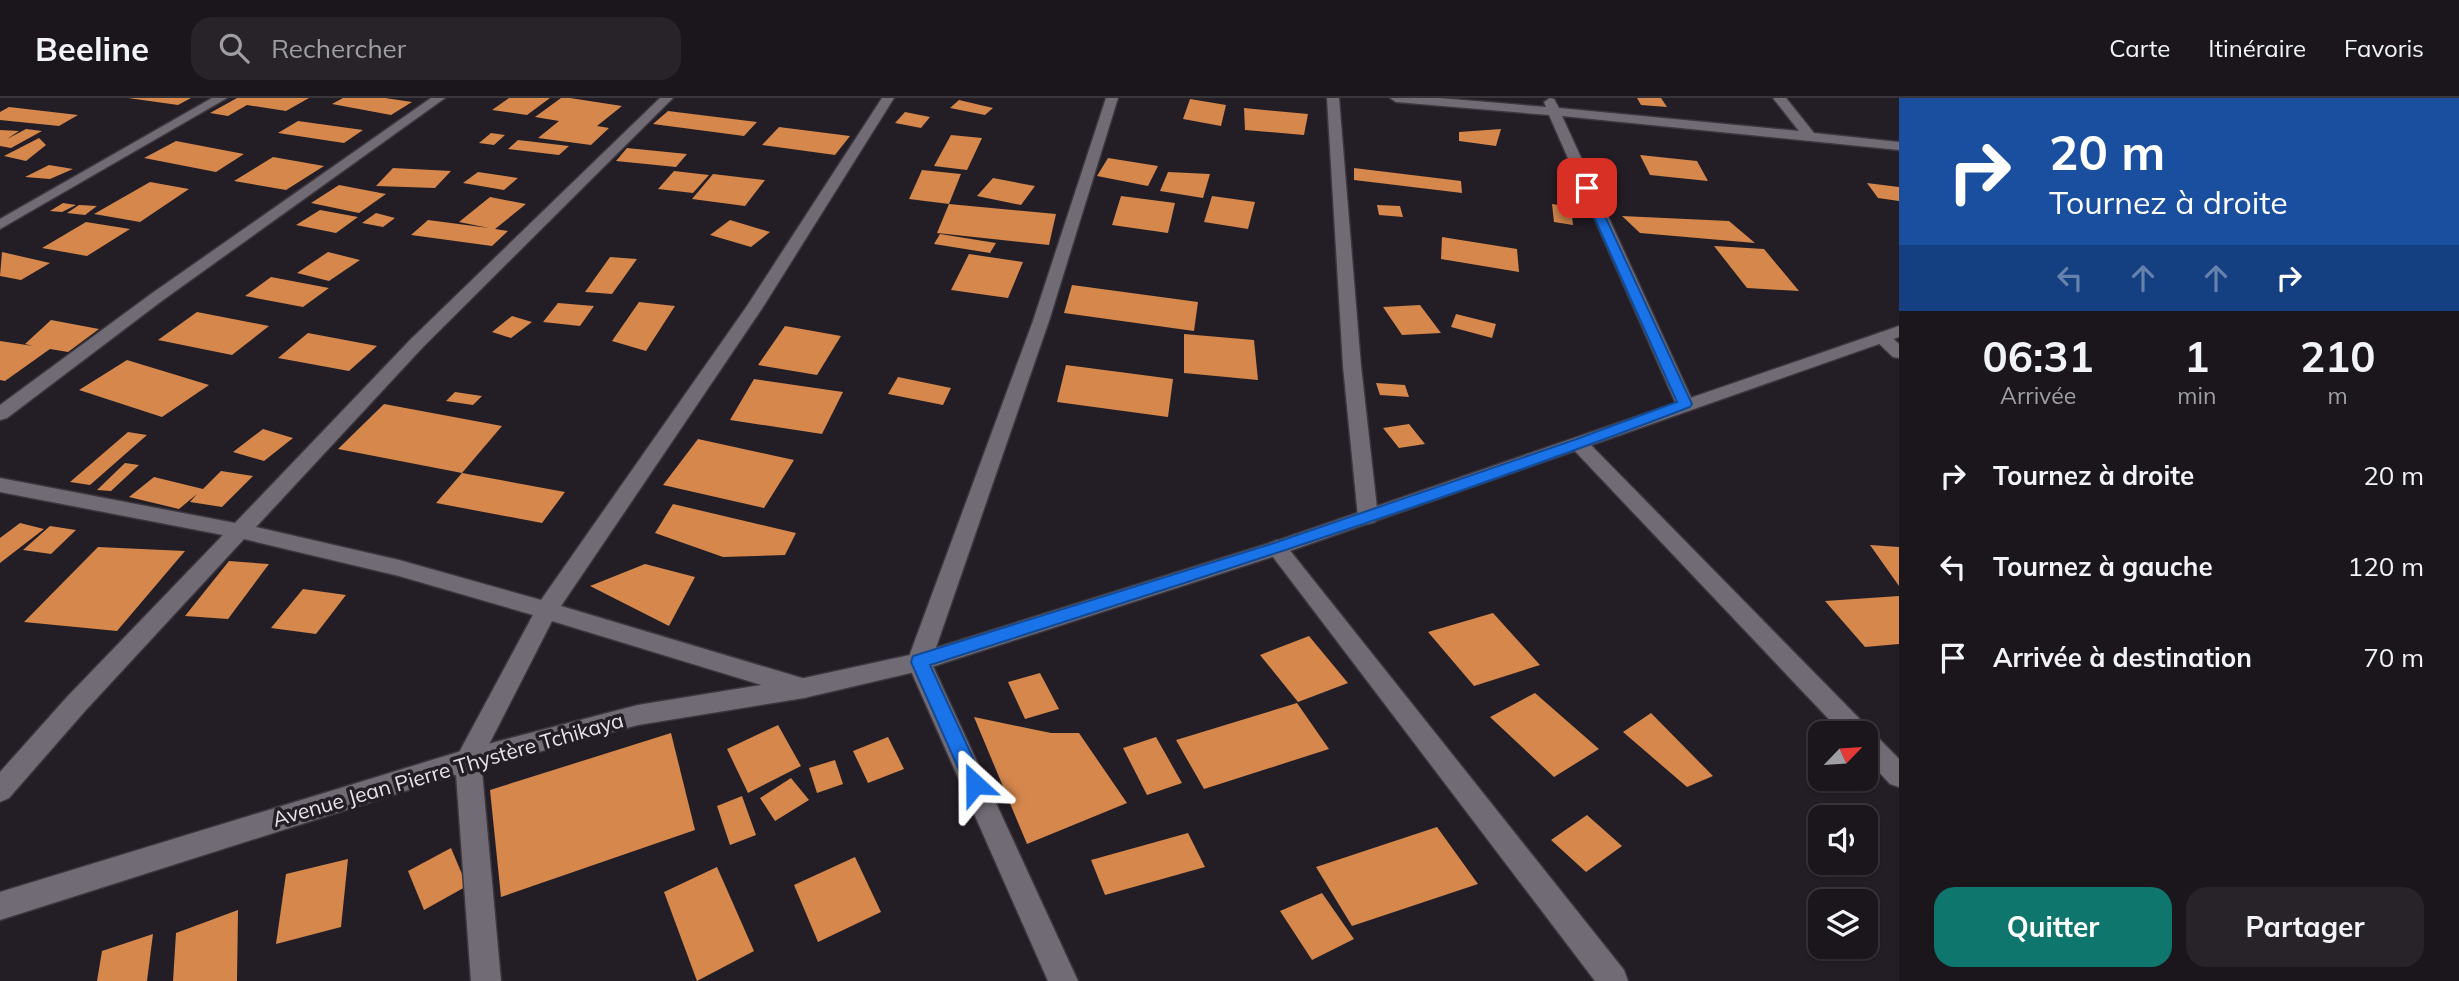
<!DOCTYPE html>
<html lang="fr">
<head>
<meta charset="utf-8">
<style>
  :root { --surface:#1a161c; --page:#272329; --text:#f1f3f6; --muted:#9f9fa3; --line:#38353b; --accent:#0f766e }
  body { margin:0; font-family:Mulish,sans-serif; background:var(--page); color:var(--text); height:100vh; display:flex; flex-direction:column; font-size:26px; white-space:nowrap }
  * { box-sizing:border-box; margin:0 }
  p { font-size:23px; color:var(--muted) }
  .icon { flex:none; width:38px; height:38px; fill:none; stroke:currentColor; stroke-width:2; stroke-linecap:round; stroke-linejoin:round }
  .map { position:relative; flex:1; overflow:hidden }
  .side { display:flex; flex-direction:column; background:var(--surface); width:560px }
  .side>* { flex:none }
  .hud { background:#1a4fa0; color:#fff; overflow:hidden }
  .needle { width:46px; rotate:65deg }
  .controls { position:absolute; left:1808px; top:623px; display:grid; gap:14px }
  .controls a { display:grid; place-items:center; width:70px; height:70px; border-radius:14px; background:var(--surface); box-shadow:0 2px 5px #0004,0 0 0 2px var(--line); font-size:35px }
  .pin { position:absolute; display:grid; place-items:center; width:60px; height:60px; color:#fff; margin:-30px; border-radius:14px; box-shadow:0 4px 10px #0006 }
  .me { position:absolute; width:77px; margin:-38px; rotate:336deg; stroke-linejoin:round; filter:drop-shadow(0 0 5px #0008) }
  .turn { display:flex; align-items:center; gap:24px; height:147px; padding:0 35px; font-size:32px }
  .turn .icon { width:91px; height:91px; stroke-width:2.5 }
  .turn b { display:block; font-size:49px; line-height:60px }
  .lanes { display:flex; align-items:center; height:66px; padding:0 35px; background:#0003; justify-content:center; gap:35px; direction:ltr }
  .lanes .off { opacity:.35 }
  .eta { display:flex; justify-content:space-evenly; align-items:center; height:119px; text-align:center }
  .eta b { font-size:42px; font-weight:700; line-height:49px }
  .primary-button { display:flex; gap:14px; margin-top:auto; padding:14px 35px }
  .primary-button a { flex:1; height:80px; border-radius:21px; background:var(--accent); color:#fff; font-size:28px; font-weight:700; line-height:80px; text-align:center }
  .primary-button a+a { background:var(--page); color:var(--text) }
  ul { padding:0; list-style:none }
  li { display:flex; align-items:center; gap:21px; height:91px; padding:0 35px }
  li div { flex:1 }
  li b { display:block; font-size:26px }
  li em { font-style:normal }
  header { display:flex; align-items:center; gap:42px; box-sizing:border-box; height:98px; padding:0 35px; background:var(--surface); border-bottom:2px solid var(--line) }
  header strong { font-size:33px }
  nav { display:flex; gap:38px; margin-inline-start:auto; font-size:24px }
  .search { width:490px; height:63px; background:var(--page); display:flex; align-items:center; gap:18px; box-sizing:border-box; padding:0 24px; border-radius:21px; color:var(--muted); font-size:26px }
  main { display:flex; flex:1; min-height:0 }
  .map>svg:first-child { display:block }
  .building { fill:#d5874c }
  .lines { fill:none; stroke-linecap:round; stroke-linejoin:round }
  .minor-casing { stroke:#3c373e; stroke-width:3 }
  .tertiary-casing { stroke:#3c373e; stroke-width:3 }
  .minor { fill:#716b75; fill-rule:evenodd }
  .tertiary { fill:#716b75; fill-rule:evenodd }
  .route { fill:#1a73e8; stroke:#114b97; stroke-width:2 }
  .labels { text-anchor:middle; stroke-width:7; stroke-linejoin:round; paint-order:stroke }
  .street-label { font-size:21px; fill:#e6e2e8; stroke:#231d25 }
</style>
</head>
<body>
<header>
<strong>Beeline</strong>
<div class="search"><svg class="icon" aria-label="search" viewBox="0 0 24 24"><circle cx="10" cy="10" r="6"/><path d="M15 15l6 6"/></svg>Rechercher</div>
<nav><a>Carte</a><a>Itinéraire</a><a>Favoris</a></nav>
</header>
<main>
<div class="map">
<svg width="1899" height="883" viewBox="0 0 1899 883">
  <rect width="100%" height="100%" fill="#231d25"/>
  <g class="building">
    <path d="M128,0H191L178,7Z"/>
    <path d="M237,0H309L286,13L247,7L228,18L210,15Z"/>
    <path d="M343,0H385L412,4L391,17L332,6Z"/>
    <path d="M509,0H550L527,17L492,12Z"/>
    <path d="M561,0H570L622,8L597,28L609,30L591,47L538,40L559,23L535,19Z"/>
    <path d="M1637,0H1661L1667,9L1641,7Z"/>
    <path d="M1190,1L1226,7L1221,28L1183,21Z"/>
    <path d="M959,2L993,10L985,17L950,10Z"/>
    <path d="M9,9L78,17L59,28L0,22V14Z"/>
    <path d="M1244,10L1308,16L1304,37L1245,32Z"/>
    <path d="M668,13L757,24L744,38L653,26Z"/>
    <path d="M905,14L930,19L921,30L895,25Z"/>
    <path d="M298,23L363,32L344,45L278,35Z"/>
    <path d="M779,29L850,38L835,57L762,47Z"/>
    <path d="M26,31L42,33L11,50L0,48V32L19,33L7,41Z"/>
    <path d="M1501,31L1496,48L1459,43V34Z"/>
    <path d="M491,35L505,37L494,47L479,45Z"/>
    <path d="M951,37L982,40L967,72L934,68Z"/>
    <path d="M39,40L46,47L26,63L4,58Z"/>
    <path d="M518,42L569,48L559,57L508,51Z"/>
    <path d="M176,43L244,56L216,74L144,60Z"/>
    <path d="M627,50L687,56L676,69L616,63Z"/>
    <path d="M1640,57L1697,63L1708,83L1650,77Z"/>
    <path d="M273,59L324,68L286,92L234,83Z"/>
    <path d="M1108,60L1158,68L1148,88L1097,78Z"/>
    <path d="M49,67L73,71L50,81L25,79Z"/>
    <path d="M393,70L451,73L435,90L376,88Z"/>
    <path d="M1354,70L1461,83L1462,95L1354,82Z"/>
    <path d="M922,72L961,76L949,106L909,101Z"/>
    <path d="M674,73L709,77L693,95L658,91Z"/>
    <path d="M478,74L518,80L504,92L463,85Z"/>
    <path d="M1168,74L1210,76L1203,100L1160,93Z"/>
    <path d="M713,76L765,82L745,108L692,101Z"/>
    <path d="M993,80L1035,88L1021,107L977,98Z"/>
    <path d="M150,84L189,91L140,124L94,116Z"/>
    <path d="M1867,85L1899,89V103L1878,100Z"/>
    <path d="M339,87L386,96L359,115L311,105Z"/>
    <path d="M1121,98L1175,105L1168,135L1112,127Z"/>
    <path d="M1212,98L1255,104L1248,131L1204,124Z"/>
    <path d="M490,99L526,106L495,131L508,133L492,148L411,137L428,122L489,130L459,124Z"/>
    <path d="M63,105L76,107L62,114L50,113Z"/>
    <path d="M949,106L1056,116L1049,147L937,135Z"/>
    <path d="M1552,106L1571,109L1573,127L1554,124Z"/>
    <path d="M79,107L97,108L85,117L67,115Z"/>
    <path d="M1377,107L1400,108L1403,119L1379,117Z"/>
    <path d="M320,112L358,119L336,135L296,127Z"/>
    <path d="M376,115L395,120L383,129L362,125Z"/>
    <path d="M1622,118L1729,123L1755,145L1640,135Z"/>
    <path d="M730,122L770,134L751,149L710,137Z"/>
    <path d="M86,124L130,131L87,158L42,150Z"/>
    <path d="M940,136L996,145L990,155L934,146Z"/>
    <path d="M1442,139L1517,151L1519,174L1441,161Z"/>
    <path d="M1714,148L1764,151L1799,193L1747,190Z"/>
    <path d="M2,154L50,165L21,182L0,178Z"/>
    <path d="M328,154L360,162L329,183L297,175Z"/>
    <path d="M969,156L1023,164L1008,200L951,192Z"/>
    <path d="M610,159L637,161L612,196L585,194Z"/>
    <path d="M271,179L329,190L303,209L245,198Z"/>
    <path d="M1072,187L1198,204L1194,233L1064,215Z"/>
    <path d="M639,204L675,208L646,253L612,243Z"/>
    <path d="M558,205L594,208L580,228L543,224Z"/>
    <path d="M1420,207L1441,235L1402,237L1383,209Z"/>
    <path d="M197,214L269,228L232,257L158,242Z"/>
    <path d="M1456,216L1496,226L1492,240L1451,229Z"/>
    <path d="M512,218L532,224L511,240L492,234Z"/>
    <path d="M51,222L99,231L68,254L50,251L5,283L0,282V243L33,248L25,246Z"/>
    <path d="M785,228L841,238L817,277L758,267Z"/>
    <path d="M308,235L377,248L349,273L278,260Z"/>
    <path d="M1184,236L1254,242L1258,282L1184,275Z"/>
    <path d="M127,262L209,287L162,319L79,292Z"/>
    <path d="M1066,267L1173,281L1168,319L1057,304Z"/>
    <path d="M898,279L951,290L943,307L888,296Z"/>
    <path d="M754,281L843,294L822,336L730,322Z"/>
    <path d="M1376,285L1405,287L1409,299L1380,297Z"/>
    <path d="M455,294L482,298L473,307L446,303Z"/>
    <path d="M384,306L502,328L462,375L338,351Z"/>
    <path d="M1409,326L1425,346L1399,350L1383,330Z"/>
    <path d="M263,331L293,340L264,363L233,354Z"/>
    <path d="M128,334L147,337L90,387L70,384Z"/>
    <path d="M698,341L794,362L764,410L663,387Z"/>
    <path d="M125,365L139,367L111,393L97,392Z"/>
    <path d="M221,373L253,378L222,409L190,404L197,396L179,411L129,399L154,379L203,391Z"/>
    <path d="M462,375L565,394L542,425L436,405Z"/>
    <path d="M673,406L796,435L785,457L723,459L655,435Z"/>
    <path d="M20,425L44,431L0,465V440Z"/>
    <path d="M50,428L76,432L51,456L23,452Z"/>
    <path d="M1870,447L1899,449V488Z"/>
    <path d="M98,449L185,453L117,533L24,524Z"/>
    <path d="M229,463L269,466L228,521L185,518Z"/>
    <path d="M645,466L695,479L669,528L590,488Z"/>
    <path d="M303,491L346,497L316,536L271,530Z"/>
    <path d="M1899,498V546L1865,549L1825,503Z"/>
    <path d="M1493,515L1540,567L1474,588L1428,534Z"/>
    <path d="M1309,538L1348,585L1298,604L1260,557Z"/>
    <path d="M1040,575L1059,611L1025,621L1008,584Z"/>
    <path d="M1535,595L1599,651L1554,679L1490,619Z"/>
    <path d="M1297,605L1329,651L1204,691L1176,642Z"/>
    <path d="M1651,615L1713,678L1687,689L1623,634Z"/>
    <path d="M974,619L1051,635H1079L1127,705L1027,746Z"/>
    <path d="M778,627L801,668L748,695L727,651Z"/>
    <path d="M671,635L695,732L501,799L490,692Z"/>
    <path d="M888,639L904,671L868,685L853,653Z"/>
    <path d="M1156,639L1182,685L1147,697L1123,650Z"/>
    <path d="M835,662L843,686L817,695L809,670Z"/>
    <path d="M791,680L809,702L775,723L760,700Z"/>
    <path d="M742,698L756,737L730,747L717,708Z"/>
    <path d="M1587,717L1622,748L1586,774L1551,742Z"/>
    <path d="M1437,729L1478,786L1352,828L1316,769Z"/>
    <path d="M1188,735L1205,769L1105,797L1091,762Z"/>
    <path d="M451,750L467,788L424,812L408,773Z"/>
    <path d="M855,759L881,814L818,844L794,787Z"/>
    <path d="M348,761L341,829L276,846L286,776Z"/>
    <path d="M717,769L754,853L697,883L664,794Z"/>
    <path d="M1322,795L1354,841L1312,862L1280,813Z"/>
    <path d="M238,812L237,883H173L176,835Z"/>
    <path d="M153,836L147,883H97L102,853Z"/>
  </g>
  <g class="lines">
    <g class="minor-casing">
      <g id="minor">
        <path d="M212,0H227L0,131V121Z"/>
        <path d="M431,0H445L163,202L7,320L0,322V307L151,196Z"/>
        <path d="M660,0H673L423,249L256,429L399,462L541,502L747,208L882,0H894L763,209L561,508L812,583L816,590L812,597L804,600L552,523L481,662L501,883H471L455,662L533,517L399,478L244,441L85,613L9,700L0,704V674L67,599L223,437L0,394V380L235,425L411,241Z"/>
        <path d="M1106,0H1118L1049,223L931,564L1078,883H1048L907,564L1033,223Z"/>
        <path d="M1327,0H1339L1361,268L1378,419L1375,424L1368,426L1361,424L1358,419L1343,268Z"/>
        <path d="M1390,0H1439L1546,9L1544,4L1550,0L1554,1L1559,10L1799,33L1773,0H1786L1814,35L1899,44V52L1562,18L1694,306L1685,312L1676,306L1549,17L1396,4Z"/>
        <path d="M1881,234L1887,235L1899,246V260L1893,259L1872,239Z"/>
        <path d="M1579,340L1586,342L1899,661V689L1890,686L1866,660V635H1842L1572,350L1569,346L1572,342Z"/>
        <path d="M1277,442L1284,445L1624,872L1628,883H1595L1270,455L1266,450L1270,445Z"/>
      </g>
    </g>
    <g class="tertiary-casing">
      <path id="tertiary" d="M1899,228V239L1284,455L919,573L804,600L638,627L468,673L0,822V794L468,651L638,607L804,580L919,555L1270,445Z"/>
    </g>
    <use href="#minor" class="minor"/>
    <use href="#tertiary" class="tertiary"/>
  </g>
  <path class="route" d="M1587,87L1592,90L1692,306L1690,309C1440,405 1185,485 930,567L985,686L982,692L975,695L968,692L911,564L913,558L1271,446L1574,342L1677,304L1581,90Z"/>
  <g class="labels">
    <g class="street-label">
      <text transform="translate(448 672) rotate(-16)" y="7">Avenue Jean Pierre Thystère Tchikaya</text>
    </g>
  </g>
</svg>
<div class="controls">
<a><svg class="needle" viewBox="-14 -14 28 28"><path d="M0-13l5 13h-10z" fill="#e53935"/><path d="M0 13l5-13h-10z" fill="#9f9fa3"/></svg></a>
<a><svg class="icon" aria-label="sound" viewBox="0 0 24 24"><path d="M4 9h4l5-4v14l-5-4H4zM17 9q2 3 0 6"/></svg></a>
<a><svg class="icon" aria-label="layers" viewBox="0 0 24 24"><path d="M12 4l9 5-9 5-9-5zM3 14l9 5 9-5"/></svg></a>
</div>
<div class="pin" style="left:1587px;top:90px;background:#d93025"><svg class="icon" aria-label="arrive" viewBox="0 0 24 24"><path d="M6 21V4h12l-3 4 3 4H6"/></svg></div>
<svg class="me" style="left:975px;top:686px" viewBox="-20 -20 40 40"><path d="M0-17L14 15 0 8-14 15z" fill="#1a73e8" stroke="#fff" stroke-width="4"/></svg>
</div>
<section class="side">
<div class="hud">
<div class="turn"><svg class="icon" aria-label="right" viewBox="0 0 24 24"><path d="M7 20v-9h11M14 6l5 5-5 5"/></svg><div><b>20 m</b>Tournez à droite</div></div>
<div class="lanes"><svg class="icon off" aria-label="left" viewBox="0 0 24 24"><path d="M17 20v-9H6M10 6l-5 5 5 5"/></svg><svg class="icon off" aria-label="ahead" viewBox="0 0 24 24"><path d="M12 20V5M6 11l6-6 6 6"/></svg><svg class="icon off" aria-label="ahead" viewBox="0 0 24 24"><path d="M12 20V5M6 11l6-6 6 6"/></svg><svg class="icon" aria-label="right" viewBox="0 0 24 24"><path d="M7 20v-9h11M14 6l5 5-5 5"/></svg></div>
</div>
<div class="eta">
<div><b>06:31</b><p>Arrivée</p></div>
<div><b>1</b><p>min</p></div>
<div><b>210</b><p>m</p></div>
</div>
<ul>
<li><svg class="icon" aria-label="right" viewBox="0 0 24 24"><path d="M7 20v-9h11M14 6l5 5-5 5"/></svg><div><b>Tournez à droite</b></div><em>20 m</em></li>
<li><svg class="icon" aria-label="left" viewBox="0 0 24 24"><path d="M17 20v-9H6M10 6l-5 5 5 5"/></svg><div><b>Tournez à gauche</b></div><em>120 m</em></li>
<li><svg class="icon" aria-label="arrive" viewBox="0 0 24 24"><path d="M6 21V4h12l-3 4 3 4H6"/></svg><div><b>Arrivée à destination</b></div><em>70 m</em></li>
</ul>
<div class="primary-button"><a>Quitter</a><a>Partager</a></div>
</section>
</main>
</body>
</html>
